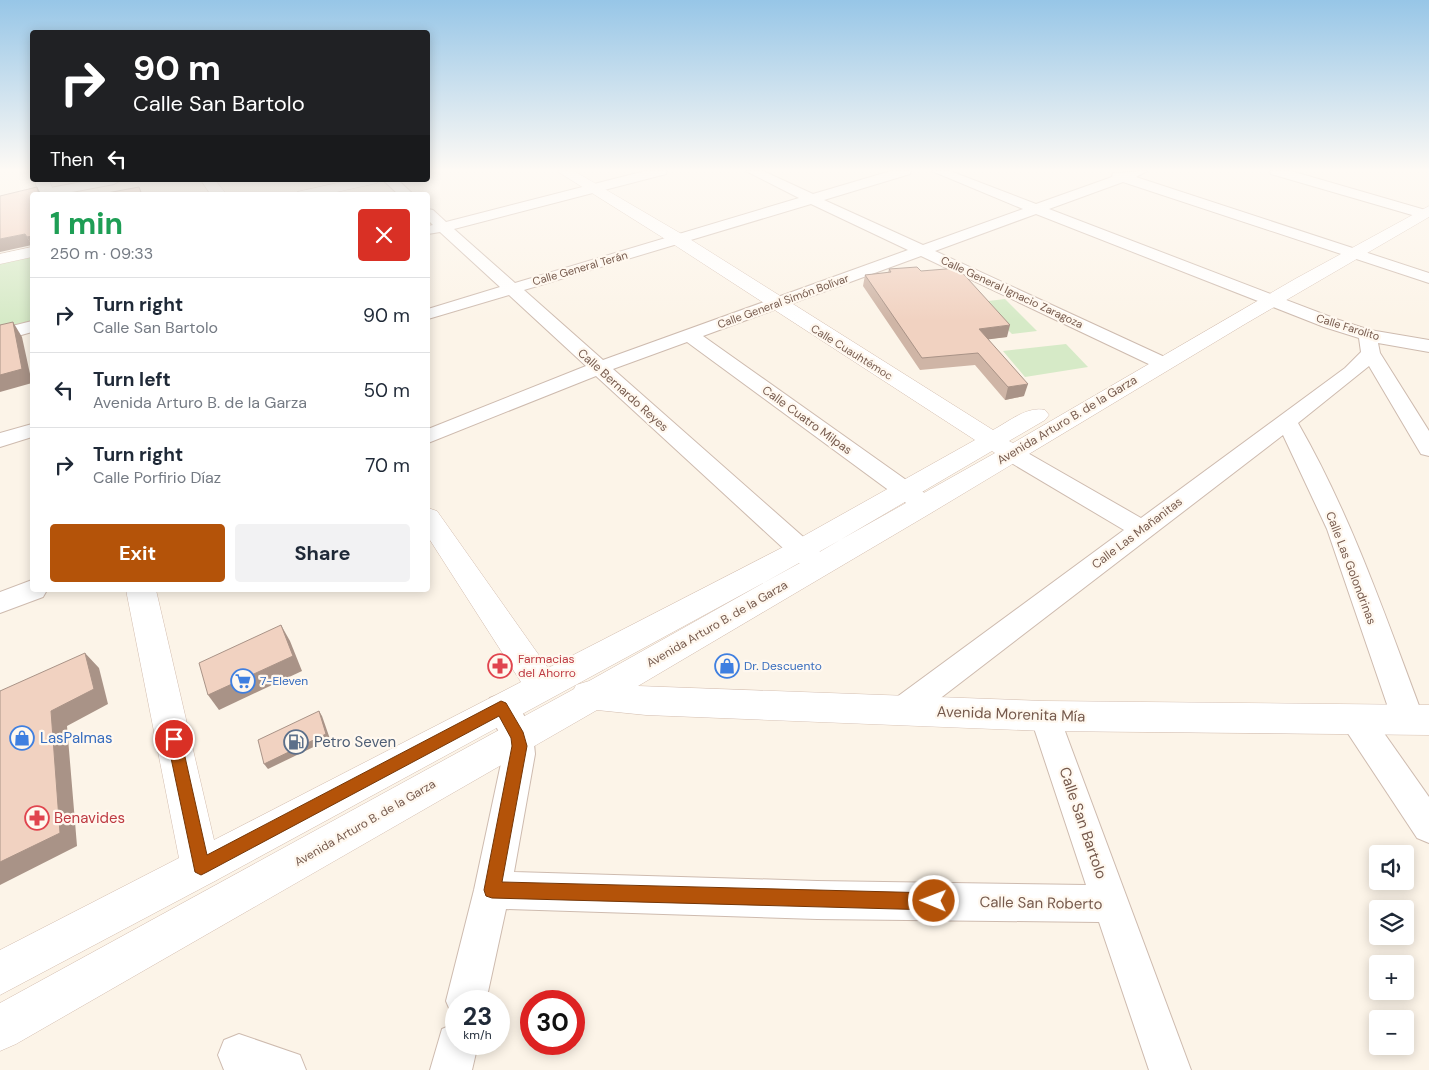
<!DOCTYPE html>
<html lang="en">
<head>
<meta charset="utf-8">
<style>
  :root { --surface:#fff; --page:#f2f2f3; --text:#1f2937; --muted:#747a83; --line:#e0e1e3; --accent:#b45309 }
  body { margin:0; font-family:"DM Sans",sans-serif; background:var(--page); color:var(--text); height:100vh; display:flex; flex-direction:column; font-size:19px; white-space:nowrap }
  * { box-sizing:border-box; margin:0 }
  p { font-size:16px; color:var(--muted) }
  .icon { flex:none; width:28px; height:28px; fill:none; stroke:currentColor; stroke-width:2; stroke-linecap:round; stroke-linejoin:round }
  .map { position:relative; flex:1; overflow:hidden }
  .sheet { position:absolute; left:30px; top:192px; width:400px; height:400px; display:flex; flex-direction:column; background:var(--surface); border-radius:5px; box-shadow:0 2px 12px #0003 }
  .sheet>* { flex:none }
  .hud { position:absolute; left:30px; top:30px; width:400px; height:152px; border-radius:5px; box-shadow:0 2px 12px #0003; background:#202124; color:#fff; overflow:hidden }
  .buttons { position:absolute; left:1369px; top:845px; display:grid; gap:10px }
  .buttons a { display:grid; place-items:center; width:45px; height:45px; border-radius:5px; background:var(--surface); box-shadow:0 2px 12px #0003; font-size:25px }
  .speed { position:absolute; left:445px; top:990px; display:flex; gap:10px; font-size:25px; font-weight:700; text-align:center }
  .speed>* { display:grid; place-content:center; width:65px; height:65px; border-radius:50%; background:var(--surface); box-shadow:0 2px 12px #0003; line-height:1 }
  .speed small { font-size:12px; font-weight:400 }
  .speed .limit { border:8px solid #d22; background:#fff; color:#111 }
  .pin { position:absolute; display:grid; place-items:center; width:42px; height:42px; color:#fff; margin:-21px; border:2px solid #fff; border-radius:50%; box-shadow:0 1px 5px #0007 }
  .me { position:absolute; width:55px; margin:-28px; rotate:271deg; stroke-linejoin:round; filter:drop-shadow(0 0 4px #0008) }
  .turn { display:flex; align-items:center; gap:18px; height:105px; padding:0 20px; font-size:22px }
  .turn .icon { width:65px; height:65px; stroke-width:2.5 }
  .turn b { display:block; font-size:35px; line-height:42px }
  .then { display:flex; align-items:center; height:48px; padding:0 20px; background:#0003; gap:10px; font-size:19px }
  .round { display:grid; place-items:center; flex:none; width:52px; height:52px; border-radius:5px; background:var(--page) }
  .summary { display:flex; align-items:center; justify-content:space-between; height:85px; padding:0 20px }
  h1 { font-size:30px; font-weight:700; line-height:38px; color:#1e9e55 }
  .button { display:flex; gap:10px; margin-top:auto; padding:10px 20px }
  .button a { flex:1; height:58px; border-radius:5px; background:var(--accent); color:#fff; font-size:20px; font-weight:700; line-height:58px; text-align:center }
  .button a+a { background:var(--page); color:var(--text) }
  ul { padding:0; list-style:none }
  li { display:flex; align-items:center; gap:15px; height:75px; padding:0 20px; border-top:1px solid var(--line) }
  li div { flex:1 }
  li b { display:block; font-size:19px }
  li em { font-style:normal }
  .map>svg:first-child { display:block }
  .green { fill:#d6eac7 }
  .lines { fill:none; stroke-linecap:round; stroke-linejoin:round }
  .street-casing { stroke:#cebbaf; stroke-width:2 }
  .secondary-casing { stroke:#d3bdaf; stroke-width:1 }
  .street { fill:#fff; fill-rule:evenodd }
  .secondary { fill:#fff; fill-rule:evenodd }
  .wall { fill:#cfb5a6 }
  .shaded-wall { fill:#a99387 }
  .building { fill:#f1d2c1; stroke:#a99387 }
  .route { fill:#b45309; stroke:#753606 }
  .labels { text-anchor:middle; stroke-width:4.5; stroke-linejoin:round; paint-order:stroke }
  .far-street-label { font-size:11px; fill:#765a4d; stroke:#fff8ef }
  .street-label { font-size:12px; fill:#765a4d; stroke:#fff8ef }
  .health-label { font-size:12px; fill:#be3a42; stroke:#fff8ef; text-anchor:start }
  .shop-label { font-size:12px; fill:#366cbe; stroke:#fff8ef; text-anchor:start }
  .near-street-label { font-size:15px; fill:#765a4d; stroke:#fff8ef }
  .near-shop-label { font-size:15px; fill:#366cbe; stroke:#fff8ef; text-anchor:start }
  .near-service-label { font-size:15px; fill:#4e5e75; stroke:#fff8ef; text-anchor:start }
  .near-health-label { font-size:15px; fill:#be3a42; stroke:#fff8ef; text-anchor:start }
</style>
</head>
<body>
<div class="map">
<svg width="1429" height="1070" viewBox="0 0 1429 1070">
  <rect width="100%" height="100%" fill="#fcf4e8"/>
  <g class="green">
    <path d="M32,257V321L0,330V264Z"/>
    <path d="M1005,299L1037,331L1012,334L980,302Z"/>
    <path d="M1066,344L1088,367L1025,377L1003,351Z"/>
  </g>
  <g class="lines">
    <g class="street-casing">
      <g id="street">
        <path d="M645,171H667L666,174L454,229L515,283L799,198L746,171H763L813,194L891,171H911L910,174L824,200L923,245L1023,209L932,171H950L1036,204L1112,177L1113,173L1147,171L1136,177L1429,273V283L1123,182L1049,209L1336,319L1370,330L1429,340V352L1378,343L1380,353L1429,431V456L1421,454L1418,449L1369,366L1298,423C1352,517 1386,618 1424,719L1419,729L1408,732L1397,729L1392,719L1327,529L1283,435L912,720L901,724L890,720L886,711L890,702L1124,530L1003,458L1000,453L1003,448L1011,446L1019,448L1141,518L1345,368L1361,352L1359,338L1324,327L1036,214L935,251L1169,359L1172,363L1169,367H1155L921,256L703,336L933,499L937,505L933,511L925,513L917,511L687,342L613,369L826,557L830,564L826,571L817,573L808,571L596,376L428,443V429L586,366L509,295L428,319V309L500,287L440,232L428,234V226L433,225L428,220V209L433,210L446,222ZM811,204L908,250L603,360L524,290Z"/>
        <path d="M1270,171H1291L1429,211V217H1419L1271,174Z"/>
        <path d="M93,180H121L114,184L56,195H32V199L27,195L34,191Z"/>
        <path d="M383,180H398L414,195H399Z"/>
        <path d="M32,321V332L0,341V329Z"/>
        <path d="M32,424V437L0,447V433Z"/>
        <path d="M32,580V590H47L43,597L0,613V592Z"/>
        <path d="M501,694C523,702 534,732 535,754L514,872L817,881L1086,885L1030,716L1034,707L1045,703L1056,707L1191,1070H1149L1099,922L817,919L506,909L486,1001H456V1017L452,1015L446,1001L474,890L503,754L502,738L486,707L490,698Z"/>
        <path d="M1356,706L1367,709L1429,797V843L1417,838L1345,729L1340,719L1345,709Z"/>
        <path d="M456,1023V1044H478L472,1070H430L442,1029Z"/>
        <path d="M239,1034L300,1055L306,1070H224L218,1055L224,1040Z"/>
      </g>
    </g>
    <g class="secondary-casing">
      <g id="secondary">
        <path d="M557,171H574L685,236L993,430C1008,422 1027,406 1045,410L1049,415L1045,420L1009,441L1013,443L1295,279L1429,206V217L1245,324L931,513L638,686L1045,701L1429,705V735L1045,731L646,715L597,710L16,1044L0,1051V1003L574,689L576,685L589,681L995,453L992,451L811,557L215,881L0,995V950L179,858L126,590H156L214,840L521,682L428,537V508L437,511L548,668L791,543L975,440L673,244Z"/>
        <path d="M35,180H49L55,195H39Z"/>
        <path d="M201,180H215L227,195H211Z"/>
        <path d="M351,180H379L377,183L323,195H294L297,192Z"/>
        <path d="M32,247V257L0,264V254Z"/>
      </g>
    </g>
    <use href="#street" class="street"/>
    <use href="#secondary" class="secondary"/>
  </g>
  <path class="wall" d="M889,269L921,271L1007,337L988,339L1024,396L1005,400L975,365L920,370L863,286L865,275L888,273Z"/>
  <g class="shaded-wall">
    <path d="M37,187L42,195H39Z"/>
    <path d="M25,234L32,245L0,252V239Z"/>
    <path d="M32,236V246L27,237Z"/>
    <path d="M13,322L22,337L32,383L0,392V375Z"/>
    <path d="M1010,325L1007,337L976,341L979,329Z"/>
    <path d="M1028,384L1024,396L1005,400L1008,387Z"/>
    <path d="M281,625L290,641L302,671L219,710L208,695Z"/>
    <path d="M85,653L99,668L108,704L67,726L77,846L0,885V862L51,711Z"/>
    <path d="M319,711L322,716L330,739L268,769L264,764Z"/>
  </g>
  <g class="building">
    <path d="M37,187L39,195H32V236L27,237L25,234L0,239V196Z"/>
    <path d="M139,187L142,195H108L107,193Z"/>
    <path d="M917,267L921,271L958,268L1010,325L979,329L1028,384L1008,387L978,353L922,358L865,275L891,272L889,269Z"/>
    <path d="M13,322L22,369L0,375V325Z"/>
    <path d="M281,625L293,656L208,695L199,663Z"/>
    <path d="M85,653L94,689L51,711L60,833L0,862V691Z"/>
    <path d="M319,711L326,734L264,764L258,740Z"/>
  </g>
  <linearGradient id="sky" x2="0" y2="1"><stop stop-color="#97c6e7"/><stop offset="0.53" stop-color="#fefaf5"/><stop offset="1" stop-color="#fefaf5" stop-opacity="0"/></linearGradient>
  <rect width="1429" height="321" fill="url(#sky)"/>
  <path class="route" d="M501,701L506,703L523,732L527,746L502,882L934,893L940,895L943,901L940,907L934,910L492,898L486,896L484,890L512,746L511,738L499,716L207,872L201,875L195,872L167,739L169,735L174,733L179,735L181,739L207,855Z"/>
  <defs>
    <g id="pharmacy-ring" transform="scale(1.25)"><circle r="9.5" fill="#fff8ef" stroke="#e0444e" stroke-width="1.5"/><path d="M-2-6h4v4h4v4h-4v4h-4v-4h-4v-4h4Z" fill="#e0444e"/></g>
    <g id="shop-ring" transform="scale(1.25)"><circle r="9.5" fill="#fff8ef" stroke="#3f7fe0" stroke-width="1.5"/><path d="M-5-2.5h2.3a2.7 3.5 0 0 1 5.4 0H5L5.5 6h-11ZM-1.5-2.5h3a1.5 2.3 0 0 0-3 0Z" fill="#3f7fe0"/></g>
    <g id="supermarket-ring" transform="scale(1.25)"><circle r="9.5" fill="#fff8ef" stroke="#3f7fe0" stroke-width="1.5"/><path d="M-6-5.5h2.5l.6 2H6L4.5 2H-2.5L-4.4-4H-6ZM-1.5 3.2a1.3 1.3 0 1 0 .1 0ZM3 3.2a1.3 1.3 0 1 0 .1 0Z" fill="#3f7fe0"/></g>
    <g id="fuel-ring" transform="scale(1.25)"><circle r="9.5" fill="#fff8ef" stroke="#5c6f8a" stroke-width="1.5"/><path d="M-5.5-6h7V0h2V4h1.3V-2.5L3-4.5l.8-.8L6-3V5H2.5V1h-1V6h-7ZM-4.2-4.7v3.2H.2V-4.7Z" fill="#5c6f8a"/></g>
  </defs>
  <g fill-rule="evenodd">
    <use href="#pharmacy-ring" x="500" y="666"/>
    <use href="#shop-ring" x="727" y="666"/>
    <use href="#supermarket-ring" x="243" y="681"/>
    <use href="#shop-ring" x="22" y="738"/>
    <use href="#fuel-ring" x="296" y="742"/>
    <use href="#pharmacy-ring" x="37" y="818"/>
  </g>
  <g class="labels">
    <g class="far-street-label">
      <text transform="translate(580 268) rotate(-16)" y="4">Calle General Terán</text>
      <text transform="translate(1012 292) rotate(25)" y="4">Calle General Ignacio Zaragoza</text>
      <text transform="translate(783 301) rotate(-20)" y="4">Calle General Simón Bolívar</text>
      <text transform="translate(1348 327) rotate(17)" y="4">Calle Farolito</text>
      <text transform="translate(852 352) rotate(32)" y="4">Calle Cuauhtémoc</text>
    </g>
    <g class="street-label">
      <text transform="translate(623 390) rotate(42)" y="4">Calle Bernardo Reyes</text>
      <text transform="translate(807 420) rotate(36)" y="4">Calle Cuatro Milpas</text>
      <text transform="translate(1067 420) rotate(-31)" y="4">Avenida Arturo B. de la Garza</text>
      <text transform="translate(1137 533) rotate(-37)" y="4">Calle Las Mañanitas</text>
      <text transform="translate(1351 568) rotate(69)" y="4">Calle Las Golondrinas</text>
      <text transform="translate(717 624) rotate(-30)" y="4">Avenida Arturo B. de la Garza</text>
      <text transform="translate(365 823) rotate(-30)" y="4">Avenida Arturo B. de la Garza</text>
    </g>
    <g class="health-label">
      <text x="518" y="663">Farmacias<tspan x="518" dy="14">del Ahorro</tspan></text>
    </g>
    <g class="shop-label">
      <text x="744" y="670">Dr. Descuento</text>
      <text x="260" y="685">7-Eleven</text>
    </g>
    <g class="near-street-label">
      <text transform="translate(1011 714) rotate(2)" y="5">Avenida Morenita Mía</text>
      <text transform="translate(1083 823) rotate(71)" y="5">Calle San Bartolo</text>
      <text transform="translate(1041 903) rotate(1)" y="5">Calle San Roberto</text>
    </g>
    <g class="near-shop-label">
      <text x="40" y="743">LasPalmas</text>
    </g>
    <g class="near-service-label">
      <text x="314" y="747">Petro Seven</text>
    </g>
    <g class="near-health-label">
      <text x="54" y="823">Benavides</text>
    </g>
  </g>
</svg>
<div class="buttons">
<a><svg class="icon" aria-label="sound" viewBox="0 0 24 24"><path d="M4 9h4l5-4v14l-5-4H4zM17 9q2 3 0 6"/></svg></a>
<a><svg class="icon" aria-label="layers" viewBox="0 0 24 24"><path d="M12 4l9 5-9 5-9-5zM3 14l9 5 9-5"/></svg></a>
<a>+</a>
<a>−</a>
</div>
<div class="speed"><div>23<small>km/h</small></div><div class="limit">30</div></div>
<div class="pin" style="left:174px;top:739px;background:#d93025"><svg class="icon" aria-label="arrive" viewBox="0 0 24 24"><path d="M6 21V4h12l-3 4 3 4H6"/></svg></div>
<svg class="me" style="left:934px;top:901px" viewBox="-20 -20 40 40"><circle r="17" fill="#b45309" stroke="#fff" stroke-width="3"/><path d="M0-11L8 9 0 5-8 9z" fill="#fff"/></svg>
<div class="hud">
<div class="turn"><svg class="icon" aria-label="right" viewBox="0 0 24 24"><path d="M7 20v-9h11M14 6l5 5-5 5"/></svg><div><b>90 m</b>Calle San Bartolo</div></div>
<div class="then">Then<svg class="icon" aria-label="left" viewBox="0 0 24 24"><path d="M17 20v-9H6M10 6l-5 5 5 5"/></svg></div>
</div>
<section class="sheet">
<div class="summary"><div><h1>1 min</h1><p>250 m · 09:33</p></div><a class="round" style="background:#d93025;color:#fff"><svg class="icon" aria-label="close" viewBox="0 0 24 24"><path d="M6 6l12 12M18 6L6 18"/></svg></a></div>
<ul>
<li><svg class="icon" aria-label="right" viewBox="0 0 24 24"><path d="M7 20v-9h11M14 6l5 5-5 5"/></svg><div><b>Turn right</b><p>Calle San Bartolo</p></div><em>90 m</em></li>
<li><svg class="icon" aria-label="left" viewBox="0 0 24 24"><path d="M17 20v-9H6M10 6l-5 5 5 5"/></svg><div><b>Turn left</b><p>Avenida Arturo B. de la Garza</p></div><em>50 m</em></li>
<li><svg class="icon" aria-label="right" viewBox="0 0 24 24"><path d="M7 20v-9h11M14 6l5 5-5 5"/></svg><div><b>Turn right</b><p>Calle Porfirio Díaz</p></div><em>70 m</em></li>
</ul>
<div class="button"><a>Exit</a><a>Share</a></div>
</section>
</div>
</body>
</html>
